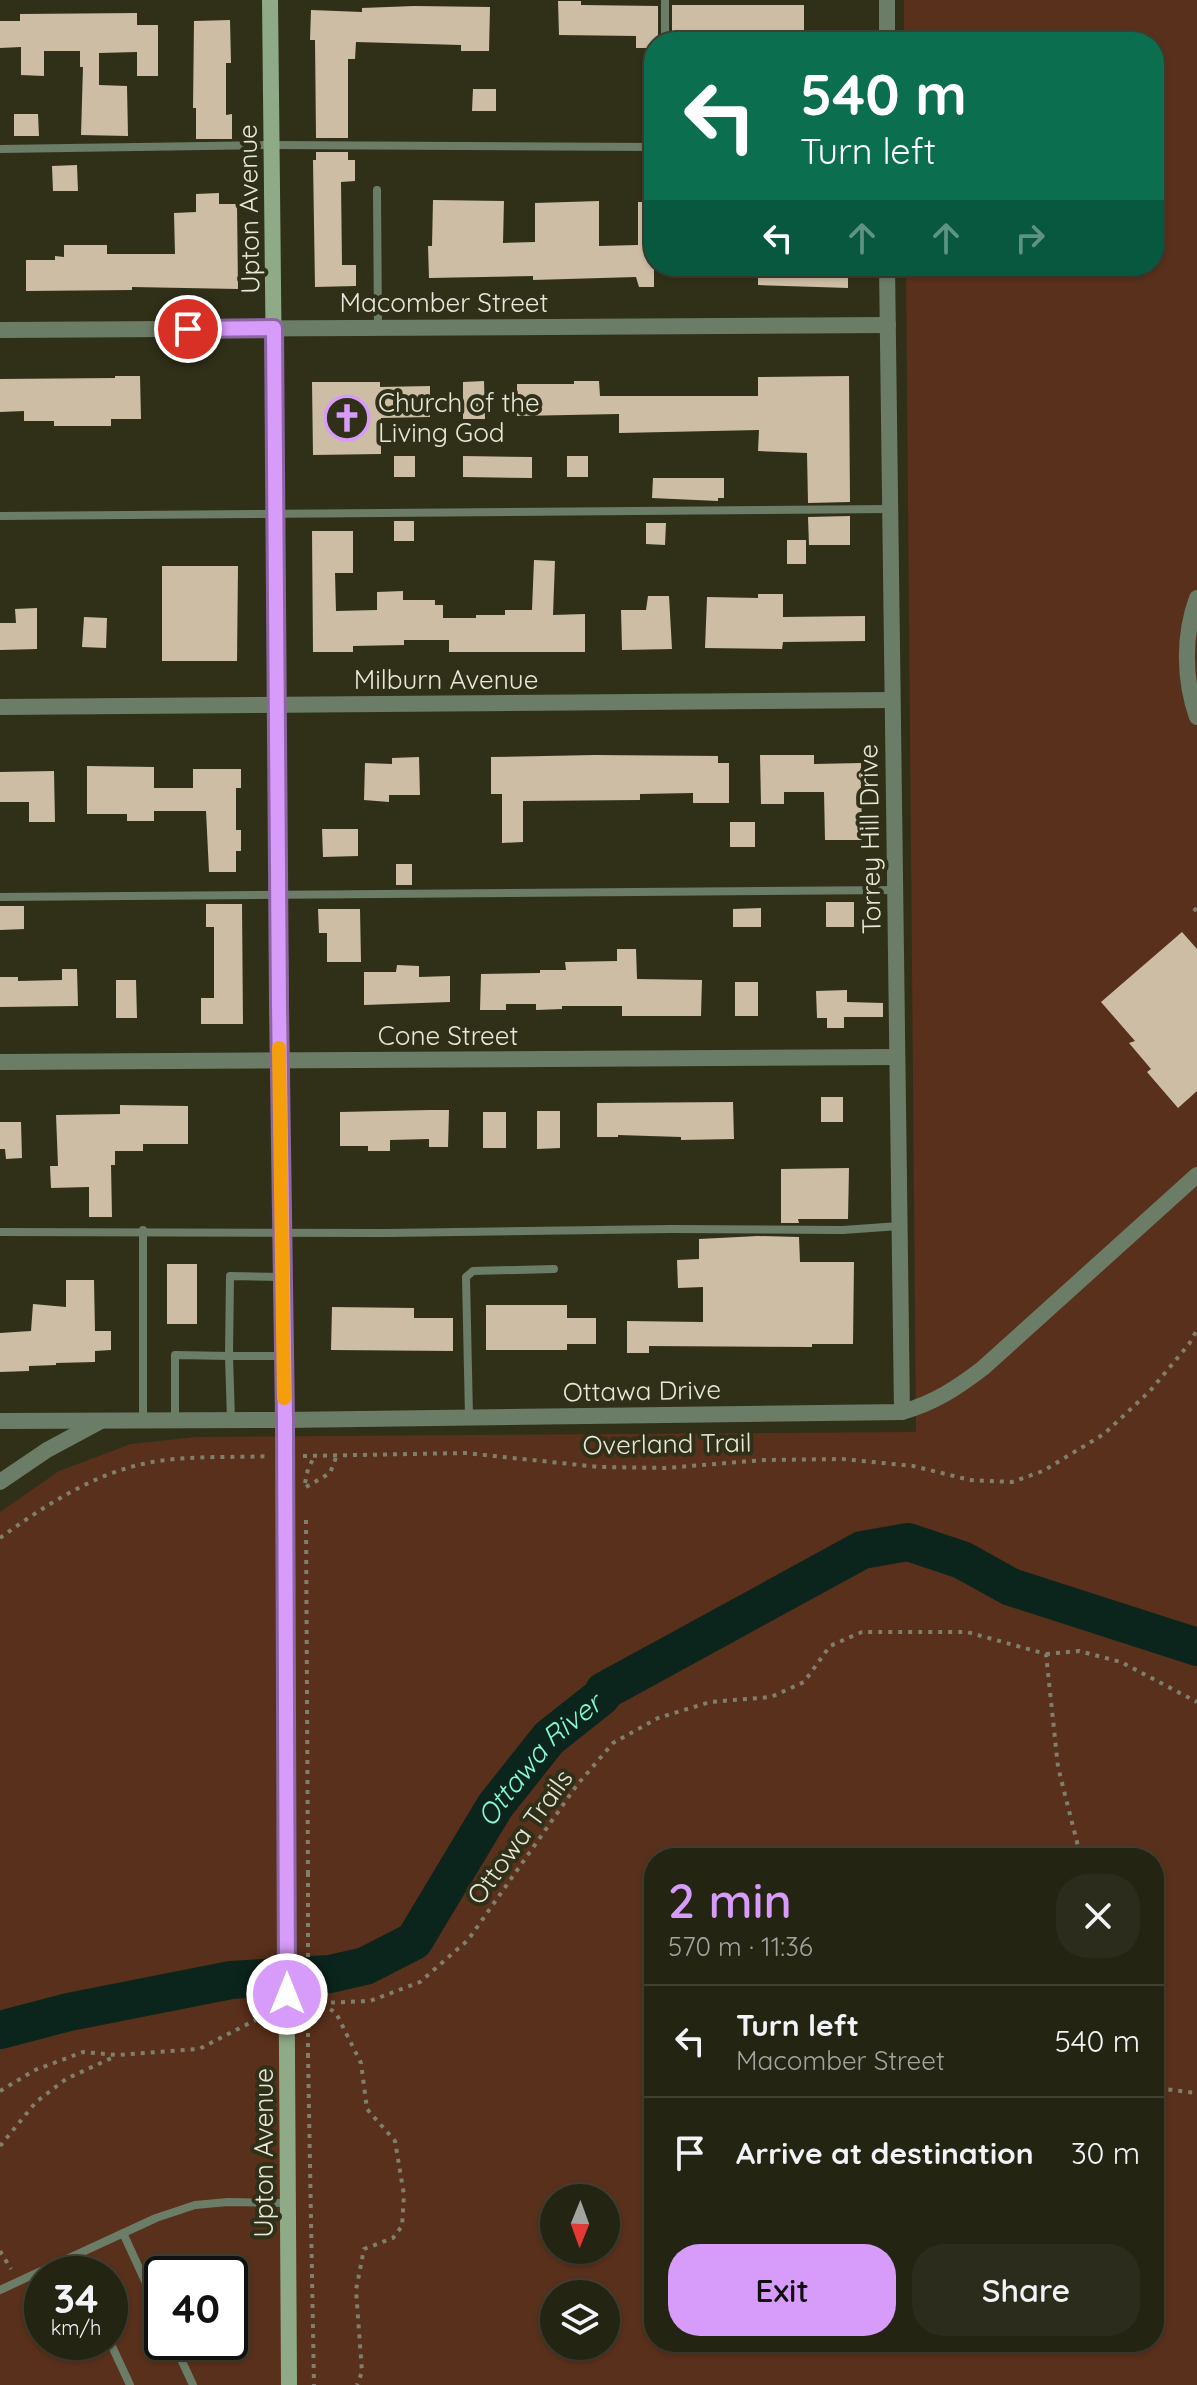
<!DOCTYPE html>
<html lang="en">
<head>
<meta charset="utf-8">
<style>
  :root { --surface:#242413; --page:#2c2c1c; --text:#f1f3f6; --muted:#a3a4a0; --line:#414133; --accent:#d79bf9 }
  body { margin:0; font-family:Quicksand,sans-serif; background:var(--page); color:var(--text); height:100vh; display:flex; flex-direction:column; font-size:30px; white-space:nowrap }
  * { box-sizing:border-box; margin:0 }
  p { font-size:26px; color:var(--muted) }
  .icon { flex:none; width:44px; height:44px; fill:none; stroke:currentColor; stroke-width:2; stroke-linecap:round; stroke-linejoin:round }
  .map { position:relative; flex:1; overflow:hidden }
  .side { position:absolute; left:644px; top:1848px; width:520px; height:504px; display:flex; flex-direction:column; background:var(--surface); border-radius:32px; box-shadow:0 2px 6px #0004,0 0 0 2px var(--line) }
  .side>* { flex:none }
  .guide { position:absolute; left:644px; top:32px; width:520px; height:244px; border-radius:32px; box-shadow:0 2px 6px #0004,0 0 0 2px var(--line); background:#0b6e4f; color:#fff; overflow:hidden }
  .needle { width:52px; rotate:181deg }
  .tools { position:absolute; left:540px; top:2184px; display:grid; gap:16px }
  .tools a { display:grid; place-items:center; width:80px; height:80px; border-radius:50%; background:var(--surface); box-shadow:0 2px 6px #0004,0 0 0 2px var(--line); font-size:40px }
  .speed { position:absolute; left:24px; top:2256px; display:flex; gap:16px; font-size:40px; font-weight:700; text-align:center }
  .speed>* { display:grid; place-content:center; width:104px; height:104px; border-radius:50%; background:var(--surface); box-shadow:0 2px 6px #0004,0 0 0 2px var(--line); line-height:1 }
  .speed small { font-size:20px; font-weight:400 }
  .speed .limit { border:4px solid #111; border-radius:12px; background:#fff; color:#111 }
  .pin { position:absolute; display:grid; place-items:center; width:68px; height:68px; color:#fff; margin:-34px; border:4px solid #fff; border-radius:50%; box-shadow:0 2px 8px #0007 }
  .me { position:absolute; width:88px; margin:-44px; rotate:0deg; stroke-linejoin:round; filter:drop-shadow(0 0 6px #0008) }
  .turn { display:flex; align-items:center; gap:28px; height:168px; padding:0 24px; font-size:36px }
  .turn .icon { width:104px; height:104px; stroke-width:2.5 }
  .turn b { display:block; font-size:56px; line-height:68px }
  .lanes { display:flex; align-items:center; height:76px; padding:0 24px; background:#0003; justify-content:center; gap:40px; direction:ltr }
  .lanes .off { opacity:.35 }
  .round { display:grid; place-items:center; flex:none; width:84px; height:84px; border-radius:32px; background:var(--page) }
  .headline { display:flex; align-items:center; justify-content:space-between; height:136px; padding:0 24px }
  h1 { font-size:48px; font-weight:600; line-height:60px; color:var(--accent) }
  .action { display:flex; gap:16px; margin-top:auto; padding:16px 24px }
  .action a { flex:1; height:92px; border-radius:32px; background:var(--accent); color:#111; font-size:32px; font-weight:600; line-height:92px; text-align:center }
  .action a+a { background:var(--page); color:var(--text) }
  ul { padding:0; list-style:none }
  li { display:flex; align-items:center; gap:24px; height:112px; padding:0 24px; border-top:2px solid var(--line) }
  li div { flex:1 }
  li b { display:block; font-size:30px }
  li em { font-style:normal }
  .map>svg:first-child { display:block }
  .green { fill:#59301b; fill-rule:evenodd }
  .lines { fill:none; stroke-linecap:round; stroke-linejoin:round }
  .river { stroke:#0b251d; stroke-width:38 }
  .building { fill:#cdbda5 }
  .path { stroke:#7f7f6b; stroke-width:4; stroke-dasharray:4 6; stroke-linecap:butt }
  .lane { stroke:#6c7d67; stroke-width:8 }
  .street { stroke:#6c7d67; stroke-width:16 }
  .secondary { stroke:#8eaa87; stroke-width:16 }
  .path-bridge { stroke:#7f7f6b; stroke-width:4; stroke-dasharray:4 6; stroke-linecap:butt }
  .secondary-bridge { stroke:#8eaa87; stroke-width:16 }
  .route-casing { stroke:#8c65a2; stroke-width:20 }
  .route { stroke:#d79bf9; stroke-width:14 }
  .slow { stroke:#f59e0b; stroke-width:14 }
  .labels { text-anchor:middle; stroke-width:8; stroke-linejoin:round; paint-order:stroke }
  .street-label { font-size:26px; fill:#e8e8da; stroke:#303019 }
  .poi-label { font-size:26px; fill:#e8e8da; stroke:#303019; text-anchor:start }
  .water-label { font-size:28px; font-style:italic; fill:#87fad5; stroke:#303019 }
</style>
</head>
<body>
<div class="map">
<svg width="1197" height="2385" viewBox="0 0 1197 2385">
  <rect width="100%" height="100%" fill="#303019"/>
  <path class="green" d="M904,0H1197V2385H0V1512L59,1471L131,1444L196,1437L916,1432L906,266H1154V42H904ZM654,1858H1154V2342H654ZM554,2198H606V2250H554ZM42,2274H110V2342H42ZM162,2274H230V2342H162ZM554,2294H606V2346H554Z"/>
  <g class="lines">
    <path class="river" id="s1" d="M0,2030L69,2012L231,1980L330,1974L365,1966L414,1941L495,1806L549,1738L602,1696L604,1691L862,1550L908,1542L962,1560L1011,1587L1197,1647"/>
  </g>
  <g class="building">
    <path d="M558,1H581V5L658,6V42H654V48H636V36L559,35Z"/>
    <path d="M672,5H804V42H743V37L696,38V42H672Z"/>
    <path d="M414,6L490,7L489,51H461V45L356,42L355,59H348V138H316L315,40H310L311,10L362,12V8Z"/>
    <path d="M137,13V25H158V76H137V52L99,53V85L127,86L128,136L81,135L83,67H80V51H44V76L21,75V47L0,48V21H20V14Z"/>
    <path d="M230,20L231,63H226V115L232,114V139H196V108H193L194,21Z"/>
    <path d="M473,89H496V111H472Z"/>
    <path d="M14,114H38L39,136H14Z"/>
    <path d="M316,152H348V160H355V181L341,182L342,265H356V286L315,287L313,160H316Z"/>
    <path d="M77,165L78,191H53L52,166Z"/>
    <path d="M219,193V204H237L238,289L132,287V290L26,291V260H55V256L64,257V245H107V254H175L174,213L196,212V194Z"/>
    <path d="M433,200L504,201L503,243L535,242V203L599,201V246L638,245V202H654V287H639L636,277L533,280V276L429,278L428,246H432Z"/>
    <path d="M758,266H848V288L758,285Z"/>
    <path d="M115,376H140L141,419H111V426H54V421H24V411L0,412V379L115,378Z"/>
    <path d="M849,376L850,502L808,503L807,453L758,451L759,430L619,433V414L517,416V384H574V381H599L600,396H758V377Z"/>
    <path d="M484,381L485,419H463V382Z"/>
    <path d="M312,382H380V387L430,386V417L381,418V454L313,455Z"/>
    <rect x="394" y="456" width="21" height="21"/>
    <path d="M463,456L532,457V478L463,477Z"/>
    <rect x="567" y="456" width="21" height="21"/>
    <path d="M653,478H724V498H718V501L652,498Z"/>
    <path d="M850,516V545H809L808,517Z"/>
    <rect x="394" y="521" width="20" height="20"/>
    <path d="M646,523H666L665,545L646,544Z"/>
    <path d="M312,531H353V573H335L336,611L377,610V592L403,591V600H435V605H443V618H476V615H505V610H532L534,560L555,561L553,615L585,614V652H449V640H404V645L353,646V652H313Z"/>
    <rect x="787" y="540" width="19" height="24"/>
    <path d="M162,566H238L237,661H162Z"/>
    <path d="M758,594H783V617L865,616V641L783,642L782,649L705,648L707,597L758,598Z"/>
    <path d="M648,596H669L672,649L622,650L621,610H646Z"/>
    <path d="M37,608V649L0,650V623H16L15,609Z"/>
    <path d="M84,617L107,618L106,648L82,647Z"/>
    <path d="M595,755L718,756V763H729V803H693V793L640,794V800L523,801V842L502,843V794H491V757Z"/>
    <path d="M760,755H814V764L861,763L862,840H825L824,792H784V804H761Z"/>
    <path d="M419,757L420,795H389V802L364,800L365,763L392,764V758Z"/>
    <path d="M87,766L154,767V788H193V769H241V788H236V830H241V851H236V872H209L206,811H154V821H127V814H87Z"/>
    <path d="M54,771L55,822H29V802H0V772Z"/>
    <rect x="730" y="822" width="25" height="25"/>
    <path d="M322,829H358V856L323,857Z"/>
    <rect x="396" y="864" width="16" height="21"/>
    <rect x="826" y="902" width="28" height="25"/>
    <path d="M206,904H242L243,1024H201V998H214V927H206Z"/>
    <path d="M0,906H24V929L0,930Z"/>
    <path d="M761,908V927H733V909Z"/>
    <path d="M318,909H360L361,962H327V933H319Z"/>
    <path d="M1182,932L1197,949V1091L1178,1108L1147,1072L1151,1069L1129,1043L1135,1041L1101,1002Z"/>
    <path d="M617,949H636L637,979L702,980L701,1016H622V1006H562V1009L536,1010V1004H506V1010H480L481,974L540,973V970H566L565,962L617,961Z"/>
    <path d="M397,965L419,966V977L450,976V1002L364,1005V972H396Z"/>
    <path d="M62,969H77L78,1006L0,1007V977H18V981L62,980Z"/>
    <path d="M116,980H136L137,1018H116Z"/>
    <rect x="735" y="982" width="23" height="34"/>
    <path d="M847,990V1002L883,1003V1017H844V1028H827V1018H817L816,991Z"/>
    <rect x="821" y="1097" width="22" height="25"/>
    <path d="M733,1102L734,1139L681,1140V1137L618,1135V1137H597V1103Z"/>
    <path d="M120,1105L188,1106V1144H143V1151H115V1165H111L112,1217H89V1187L51,1188L50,1166H58L56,1115L120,1114Z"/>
    <path d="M430,1110H449L448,1147H429V1139L390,1140V1151H368V1146H340V1112Z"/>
    <path d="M537,1111H560V1148L537,1149Z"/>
    <rect x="483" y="1112" width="23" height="36"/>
    <path d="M0,1122H21L22,1158L6,1159L5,1149H0Z"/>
    <path d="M849,1168L848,1219H798L799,1223H781V1169Z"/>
    <path d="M758,1236L799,1237L800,1262H854L853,1344H812V1347L649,1346V1353H627V1321L703,1322V1287L678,1288L677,1260L699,1259V1239Z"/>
    <rect x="167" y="1264" width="30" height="60"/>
    <path d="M66,1280H94L95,1331H111V1350L95,1351V1362L56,1363V1365L29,1366V1371L0,1372V1333L31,1331L33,1304L66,1307Z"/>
    <path d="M486,1305H567V1318H596V1344H567V1350H486Z"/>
    <path d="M332,1307L414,1308V1318H453V1351L331,1350Z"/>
  </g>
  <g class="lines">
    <g class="path">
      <path d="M1194,908L1197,912"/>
      <path d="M303,1456L465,1453L599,1467L666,1468L764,1460L842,1459L913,1466L970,1480L1012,1482L1043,1471L1104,1434L1150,1391L1189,1344L1197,1330"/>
      <path d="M305,1483L308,1469L315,1455"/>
      <path d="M306,1487L330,1473L337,1455"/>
      <path d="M306,1520L308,1873"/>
      <path d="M0,1538C44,1506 93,1474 147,1463C186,1455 230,1458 270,1456"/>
      <path d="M1046,1654L1079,1651L1121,1662L1197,1702"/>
      <path d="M321,2003L370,2001L420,1982L468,1940L577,1785L613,1743L658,1718L710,1702L771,1697L804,1682L830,1646L862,1632H967L1046,1654L1058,1767L1081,1858"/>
      <path d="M302,2005L321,2003L336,2013L361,2063L367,2109L395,2141L404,2195L402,2226L393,2238L364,2249L356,2290L362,2372L357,2385"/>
      <path d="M308,2054L314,2385"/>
      <path d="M1154,2077L1164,2089L1197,2093"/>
      <path d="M0,2091L35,2070L83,2052L117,2055L199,2049L271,2012"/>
      <path d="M0,2146L36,2102L66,2079L116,2056"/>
      <path d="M0,2251L11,2269"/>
    </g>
    <g class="lane">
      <path d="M665,42V0"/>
      <path d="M0,149L272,145L654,147"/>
      <path d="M377,190L378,328"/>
      <path d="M0,516L890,509"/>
      <path d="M0,897L895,890"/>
      <path d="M0,1232L387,1233L672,1229L843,1230L899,1226"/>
      <path d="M282,1277L230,1276L229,1356H284"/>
      <path d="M469,1417L466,1277L473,1271L554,1269"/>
      <path d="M143,1420V1230"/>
      <path d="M175,1420V1355L229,1356L231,1420"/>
      <path d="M123,2233L162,2318"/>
      <path d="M71,2257L79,2274"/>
      <path d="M0,2290L156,2218L195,2205L228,2202L287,2203"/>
      <path d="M110,2342L130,2385"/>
      <path d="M173,2342L193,2385"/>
    </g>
    <g class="street">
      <path d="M887,0V42"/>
      <path d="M887,266L902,1412"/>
      <path d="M0,330L888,325"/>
      <path d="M1197,598C1183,636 1184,680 1197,717"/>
      <path d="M0,707L892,700"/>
      <path d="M0,1062L897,1057"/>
      <path d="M0,1421L285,1420L902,1412C934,1403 957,1388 983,1368L1197,1175"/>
      <path d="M0,1482L47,1450L101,1421"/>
    </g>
    <g class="secondary">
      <path d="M270,0L285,1420L286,1876"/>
      <path d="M287,2056L289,2385"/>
    </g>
    <path class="path-bridge" d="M308,1873V2054"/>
    <path class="secondary-bridge" d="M286,1876L287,2056"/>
  </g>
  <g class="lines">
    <g class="route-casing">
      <path id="route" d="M188,329L274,328L279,1006L285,1420L287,1994"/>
    </g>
    <use href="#route" class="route"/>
    <path class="slow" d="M279,1048L284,1398"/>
  </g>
  <defs>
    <g id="church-ring" transform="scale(2.3)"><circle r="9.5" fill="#303019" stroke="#d79bf9" stroke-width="1.5"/><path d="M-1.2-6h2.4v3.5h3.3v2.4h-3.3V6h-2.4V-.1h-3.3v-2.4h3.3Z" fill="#d79bf9"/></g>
  </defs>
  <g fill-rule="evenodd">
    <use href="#church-ring" x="347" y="418"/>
  </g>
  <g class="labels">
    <g class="street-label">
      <text transform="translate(249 209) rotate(-91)" y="9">Upton Avenue</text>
      <text x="444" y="312">Macomber Street</text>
      <text x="446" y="689">Milburn Avenue</text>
      <text transform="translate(870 839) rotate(-91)" y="9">Torrey Hill Drive</text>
      <text x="448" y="1045">Cone Street</text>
      <text transform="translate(642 1391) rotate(-1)" y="9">Ottawa Drive</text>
      <text transform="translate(667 1444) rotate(-1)" y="9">Overland Trail</text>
      <text transform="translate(520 1837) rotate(-54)" y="9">Ottowa Trails</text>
      <text transform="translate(264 2153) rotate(-90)" y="9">Upton Avenue</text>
    </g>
    <g class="poi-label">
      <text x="378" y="412">Church of the<tspan x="378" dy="30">Living God</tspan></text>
    </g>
    <g class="water-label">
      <text dy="10" stroke="none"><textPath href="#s1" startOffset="648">Ottawa River</textPath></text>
    </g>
  </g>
</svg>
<div class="tools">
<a><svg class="needle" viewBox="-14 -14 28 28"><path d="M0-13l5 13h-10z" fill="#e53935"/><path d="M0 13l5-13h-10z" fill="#a3a4a0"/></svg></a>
<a><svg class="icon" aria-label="layers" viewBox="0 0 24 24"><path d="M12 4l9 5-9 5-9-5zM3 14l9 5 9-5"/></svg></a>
</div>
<div class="speed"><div>34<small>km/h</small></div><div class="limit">40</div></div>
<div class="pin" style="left:188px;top:329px;background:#d93025"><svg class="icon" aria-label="arrive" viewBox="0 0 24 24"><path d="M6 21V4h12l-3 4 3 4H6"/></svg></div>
<svg class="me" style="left:287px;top:1994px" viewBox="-20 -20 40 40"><circle r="17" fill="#d79bf9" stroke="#fff" stroke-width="3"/><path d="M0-11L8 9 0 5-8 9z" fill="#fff"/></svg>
<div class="guide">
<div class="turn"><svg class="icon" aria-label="left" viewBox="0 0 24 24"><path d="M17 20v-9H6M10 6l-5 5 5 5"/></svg><div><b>540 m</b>Turn left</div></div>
<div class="lanes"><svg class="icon" aria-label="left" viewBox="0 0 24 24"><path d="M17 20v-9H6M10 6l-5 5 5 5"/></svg><svg class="icon off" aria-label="ahead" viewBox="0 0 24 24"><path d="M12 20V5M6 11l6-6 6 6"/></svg><svg class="icon off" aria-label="ahead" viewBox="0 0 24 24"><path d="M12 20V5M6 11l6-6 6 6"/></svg><svg class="icon off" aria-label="right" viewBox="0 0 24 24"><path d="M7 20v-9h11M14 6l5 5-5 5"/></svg></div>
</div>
<section class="side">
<div class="headline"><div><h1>2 min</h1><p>570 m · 11:36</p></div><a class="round"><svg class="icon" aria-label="close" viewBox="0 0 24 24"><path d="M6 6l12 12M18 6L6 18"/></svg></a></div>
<ul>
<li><svg class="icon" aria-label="left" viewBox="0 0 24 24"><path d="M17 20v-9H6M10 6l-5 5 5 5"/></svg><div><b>Turn left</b><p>Macomber Street</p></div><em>540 m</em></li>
<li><svg class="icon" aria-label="arrive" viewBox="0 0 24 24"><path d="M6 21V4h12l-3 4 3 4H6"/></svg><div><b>Arrive at destination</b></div><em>30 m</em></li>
</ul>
<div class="action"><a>Exit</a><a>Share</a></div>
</section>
</div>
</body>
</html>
